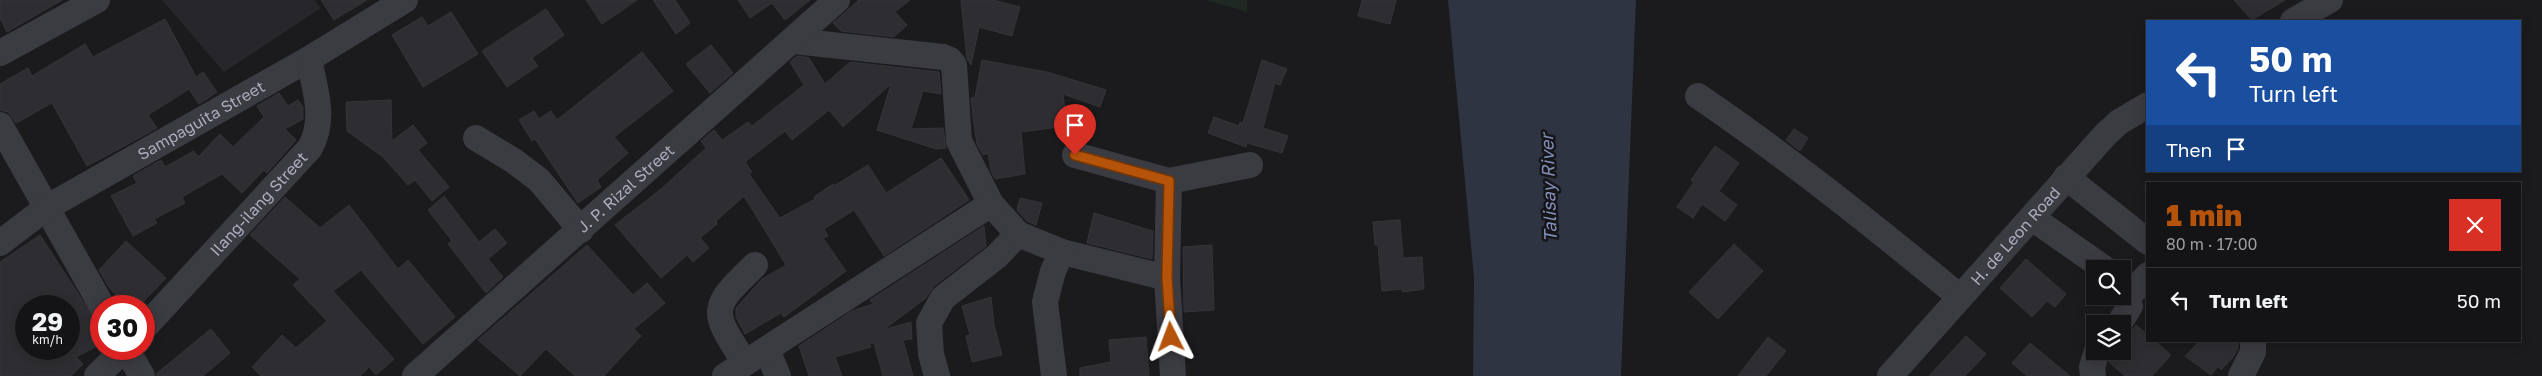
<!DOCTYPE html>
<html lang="en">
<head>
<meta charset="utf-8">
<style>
  :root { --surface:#141416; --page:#1d1d1f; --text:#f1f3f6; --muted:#9d9ea1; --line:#333335; --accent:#b45309 }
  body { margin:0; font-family:"Golos Text",sans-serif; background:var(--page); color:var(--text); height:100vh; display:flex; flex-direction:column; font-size:19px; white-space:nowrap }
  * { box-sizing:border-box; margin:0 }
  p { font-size:16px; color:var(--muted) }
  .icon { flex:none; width:28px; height:28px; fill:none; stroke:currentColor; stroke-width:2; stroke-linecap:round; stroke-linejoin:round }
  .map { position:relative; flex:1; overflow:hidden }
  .sheet { position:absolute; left:2146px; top:182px; width:375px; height:160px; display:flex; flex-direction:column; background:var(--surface); border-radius:0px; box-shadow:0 2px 12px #0003,0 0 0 1px var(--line) }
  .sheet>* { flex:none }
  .guide { position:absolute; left:2146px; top:20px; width:375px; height:152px; border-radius:0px; box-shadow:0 2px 12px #0003,0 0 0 1px var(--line); background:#1a4fa0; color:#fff; overflow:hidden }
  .tools { position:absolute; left:2086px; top:260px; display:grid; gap:10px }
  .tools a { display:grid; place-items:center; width:45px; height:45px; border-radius:0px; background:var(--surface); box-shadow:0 2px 12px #0003,0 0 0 1px var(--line); font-size:25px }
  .speed { position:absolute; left:15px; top:295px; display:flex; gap:10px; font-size:25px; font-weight:700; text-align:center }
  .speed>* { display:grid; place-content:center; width:65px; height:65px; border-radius:50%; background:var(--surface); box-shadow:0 2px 12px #0003,0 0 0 1px var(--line); line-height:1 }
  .speed small { font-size:12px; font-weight:400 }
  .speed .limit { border:8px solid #d22; background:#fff; color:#111 }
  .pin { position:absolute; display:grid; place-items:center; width:42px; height:42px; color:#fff; margin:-51px -21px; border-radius:50% 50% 50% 0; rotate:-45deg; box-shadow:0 0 5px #0007 }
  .pin .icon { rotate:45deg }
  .me { position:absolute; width:55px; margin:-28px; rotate:357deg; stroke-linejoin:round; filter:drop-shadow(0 0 4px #0008) }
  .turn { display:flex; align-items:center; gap:18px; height:105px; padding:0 20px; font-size:22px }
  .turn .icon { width:65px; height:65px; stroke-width:2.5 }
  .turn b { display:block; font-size:35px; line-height:42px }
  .then { display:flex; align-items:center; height:48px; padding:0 20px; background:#0003; gap:10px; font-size:19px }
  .round { display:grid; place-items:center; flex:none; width:52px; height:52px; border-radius:0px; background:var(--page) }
  .overview { display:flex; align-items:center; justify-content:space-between; height:85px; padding:0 20px }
  h1 { font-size:30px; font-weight:800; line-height:38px; color:var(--accent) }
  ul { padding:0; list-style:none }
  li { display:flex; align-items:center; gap:15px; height:65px; padding:0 20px; border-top:1px solid var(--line) }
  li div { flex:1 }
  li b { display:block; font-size:19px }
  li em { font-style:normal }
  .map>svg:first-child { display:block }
  .built { fill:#27262a }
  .green { fill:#1f2823 }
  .water { fill:#2e3442 }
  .building { fill:#2e2d31; stroke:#353439; fill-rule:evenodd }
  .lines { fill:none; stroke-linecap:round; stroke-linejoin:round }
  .minor { stroke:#3b3b42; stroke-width:26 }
  .route-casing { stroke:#753606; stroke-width:12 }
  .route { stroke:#b45309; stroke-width:9 }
  .labels { text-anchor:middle; stroke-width:5; stroke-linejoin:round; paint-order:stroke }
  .street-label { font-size:16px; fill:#acacbd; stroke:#161518 }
  .water-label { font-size:18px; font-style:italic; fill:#818fba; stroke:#161518 }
</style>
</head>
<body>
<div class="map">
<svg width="2542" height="376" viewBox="0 0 2542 376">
  <rect width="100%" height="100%" fill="#1b1a1d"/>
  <path class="built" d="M162,0H314L321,8L224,72Z"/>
  <path class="green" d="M1205,0H1247V12Z"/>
  <path class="water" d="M1448,0H1636L1621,376H1473L1474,278Z"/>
  <g class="building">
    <path d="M0,0H62L7,32L0,18Z"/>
    <path d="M321,0H367L334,20Z"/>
    <path d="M586,0H637L602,24Z"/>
    <path d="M653,0H675L690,23L676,34Z"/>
    <path d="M738,0H810L785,20L772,3L750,18Z"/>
    <path d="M859,0H910L895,12L907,25L894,37L841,31L833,23Z"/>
    <path d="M961,0H993L1020,7L1012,36L979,27L971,65L967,59Z"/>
    <path d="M1362,0H1396L1390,24L1358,16Z"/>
    <path d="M2234,0H2285L2252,20Z"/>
    <path d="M546,9L564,35L532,58L538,66L507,87L482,51Z"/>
    <path d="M451,12L478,54L423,87L392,35L422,17L428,26Z"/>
    <path d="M165,19L196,77L203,72L217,92L199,104L189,89L148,115L157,128L117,150L87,166L52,103L16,123L8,112L0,110V84L28,68L32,76L85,44L93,57Z"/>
    <path d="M711,45L733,73L710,93L686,64Z"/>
    <path d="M642,52L673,91L614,137L628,153L597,180L601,187L578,203L535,139L532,141L519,120L534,111L539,119L551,111L557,120Z"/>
    <path d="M797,56L809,58L825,84L850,62L939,72L941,94L923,91L911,129L943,128L946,148L936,149L877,130L891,84L843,127L829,110L792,140L785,131L745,162L752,172L749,174L780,218L815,199L814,197L833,184L834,186L868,165L886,193L941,158L969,200L884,256L854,210L824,229L828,236L823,238L846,271L784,317L781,313L745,334L736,317V308L762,279L786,265L744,196L716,221L717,224L700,238L709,248L693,262L687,255L661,278L615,225L661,189L706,148L701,141L714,130L722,140L748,122L752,126L804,85L790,62Z"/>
    <path d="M982,60L1047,72L1106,90L1100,107L1063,94L1067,126L1021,132L1025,174L995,179L991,171L988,153L983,155L977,144L974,125L971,98L975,97Z"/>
    <path d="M1262,60L1287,69L1280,85L1275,83L1263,128L1288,136L1282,153L1247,143L1246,147L1208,133L1214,117L1239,126L1240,122L1243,123Z"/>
    <path d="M279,93L288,106L298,100L303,107V119L285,129L296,140L267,173L264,170L242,193L222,174L182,197L185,203L154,219L157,223L133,236L111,196L137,183L133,176L161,160L165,167L194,151L198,157L220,134L233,147L264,117L257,106Z"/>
    <path d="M391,100L392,141L413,125L427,143L418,150L449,187L432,201L415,180L408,185L383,157L347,131L346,102Z"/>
    <path d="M1794,129L1808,138L1800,151L1786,140Z"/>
    <path d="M1715,146L1739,163L1719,191L1737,205L1725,221L1702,204L1693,218L1677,207L1694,182L1691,180Z"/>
    <path d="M444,196L479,242L495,229L507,243L488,259L503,277L486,293L448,244L452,241L428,210Z"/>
    <path d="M285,197L320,228L349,205L398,269L408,260L455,317L423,344L361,270L333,291L394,359L376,375L369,367L360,376H261L252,367L282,335L296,348L327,321L293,285L300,279L250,235Z"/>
    <path d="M1020,198L1042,203L1036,225L1027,221L1017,210Z"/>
    <path d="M1094,213L1153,231L1152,259L1087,243Z"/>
    <path d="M1400,220L1403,258L1422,257L1424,289L1403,292L1402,289L1382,291L1378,245H1375L1373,222Z"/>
    <path d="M984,226L986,246L934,286L926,298L883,330L911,322L912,339L903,340L913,376H883L874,343H869L871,347L835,357L842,376H809L799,346L852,311L873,304L870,300Z"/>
    <path d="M40,235L94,318L101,333V344L76,357L83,364L71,376H0V262ZM26,306H69V351L26,349Z"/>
    <path d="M126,241L166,278L139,306H128L110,289L99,270Z"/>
    <path d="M1734,244L1763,271L1718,319L1689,292Z"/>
    <path d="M587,245L633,295L647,283L665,303L634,329L641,336L604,376H575L546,349L520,376L478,340Z"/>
    <path d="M1212,245L1214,310L1184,312L1183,247Z"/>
    <path d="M2026,259L2066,294L2055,307L2047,301L2032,317L2000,288Z"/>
    <path d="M991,297L994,325L1002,355L972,362L966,336L970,335L962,306Z"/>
    <path d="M2136,325L2148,335V341H2155L2171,355L2152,376H2125L2109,362L2112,351H2122V339L2131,332Z"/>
    <path d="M211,329L230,353L203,376H157L156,374Z"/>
    <path d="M1966,336L1986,354L1965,376H1929Z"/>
    <path d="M1146,337L1149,376H1080V368L1111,362L1109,340Z"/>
    <path d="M1768,337L1786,351L1766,376H1738Z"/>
    <path d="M2200,341H2238V348L2234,356L2221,370L2218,366L2211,375L2185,356Z"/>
    <path d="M2030,343L2070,376H2027L2012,363Z"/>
  </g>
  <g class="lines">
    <g class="minor">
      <path d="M2293,21L2330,0"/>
      <path d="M794,41L943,57L950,60L954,65L959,141L991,204L1018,234L997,256L943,298L929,323L931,354L937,376"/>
      <path d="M0,53L97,0"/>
      <path d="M1698,96C1789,158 1875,227 1960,297"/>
      <path d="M0,125L102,306"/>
      <path d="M476,138L514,161L539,180L581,230"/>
      <path d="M1075,155L1169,181L1167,278L1173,376"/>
      <path d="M2066,177L2148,242"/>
      <path d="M1169,181L1250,165"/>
      <path d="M2032,218L2105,269"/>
      <path d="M1018,234L1062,252L1167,278"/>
      <path id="s1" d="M0,243L46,208L309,59L405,0"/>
      <path d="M2128,297L2148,275"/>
      <path d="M2119,324L2130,306L2122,289"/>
      <path id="s2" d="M144,328L310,148C326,118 315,91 309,59"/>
      <path d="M126,349L142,376"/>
      <path d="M767,350L778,376"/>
      <path d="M745,363C711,310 709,309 755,265"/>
      <path d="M97,376L124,349"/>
      <path id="s3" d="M415,376L837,0"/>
      <path d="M725,376L991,204"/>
      <path d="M1054,376L1045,302L1053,271L1062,252"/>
      <path id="s4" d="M1890,376L2105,135L2119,122L2148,105"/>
      <path d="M2093,376L2092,367L2097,351"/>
      <path d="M2241,376L2253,352V341"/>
    </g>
  </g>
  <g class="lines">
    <g class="route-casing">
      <path id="route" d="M1075,155L1169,181L1167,278L1171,337"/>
    </g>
    <use href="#route" class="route"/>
  </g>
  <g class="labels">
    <g class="street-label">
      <text dy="6" stroke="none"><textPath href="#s1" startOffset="236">Sampaguita Street</textPath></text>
      <text dy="6" stroke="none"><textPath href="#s3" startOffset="282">J. P. Rizal Street</textPath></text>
      <text dy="6" stroke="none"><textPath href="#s2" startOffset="169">Ilang-ilang Street</textPath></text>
      <text dy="6" stroke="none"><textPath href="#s4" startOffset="188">H. de Leon Road</textPath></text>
    </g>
    <g class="water-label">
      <text transform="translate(1549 188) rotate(-92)" y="6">Talisay River</text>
    </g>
  </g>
</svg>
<div class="tools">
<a><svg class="icon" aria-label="search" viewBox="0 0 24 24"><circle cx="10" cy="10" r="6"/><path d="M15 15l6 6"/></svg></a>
<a><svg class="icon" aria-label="layers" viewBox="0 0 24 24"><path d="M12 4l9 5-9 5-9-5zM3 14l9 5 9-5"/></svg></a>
</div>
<div class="speed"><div>29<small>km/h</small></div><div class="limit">30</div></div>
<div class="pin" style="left:1075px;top:155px;background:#d93025"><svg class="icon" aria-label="arrive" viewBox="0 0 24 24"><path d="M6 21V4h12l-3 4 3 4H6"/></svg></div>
<svg class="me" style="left:1171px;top:337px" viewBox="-20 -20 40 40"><path d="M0-17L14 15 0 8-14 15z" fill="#b45309" stroke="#fff" stroke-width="4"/></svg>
<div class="guide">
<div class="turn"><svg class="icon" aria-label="left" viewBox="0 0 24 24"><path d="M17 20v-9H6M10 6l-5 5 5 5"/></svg><div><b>50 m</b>Turn left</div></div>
<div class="then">Then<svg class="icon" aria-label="arrive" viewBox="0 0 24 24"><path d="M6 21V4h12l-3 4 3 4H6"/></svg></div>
</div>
<section class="sheet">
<div class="overview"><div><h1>1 min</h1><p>80 m · 17:00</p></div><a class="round" style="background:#d93025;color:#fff"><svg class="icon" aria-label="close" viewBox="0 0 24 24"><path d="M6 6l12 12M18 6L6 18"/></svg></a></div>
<ul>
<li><svg class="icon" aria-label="left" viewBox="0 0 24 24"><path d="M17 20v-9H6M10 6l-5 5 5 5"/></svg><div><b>Turn left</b></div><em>50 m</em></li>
</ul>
</section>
</div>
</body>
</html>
